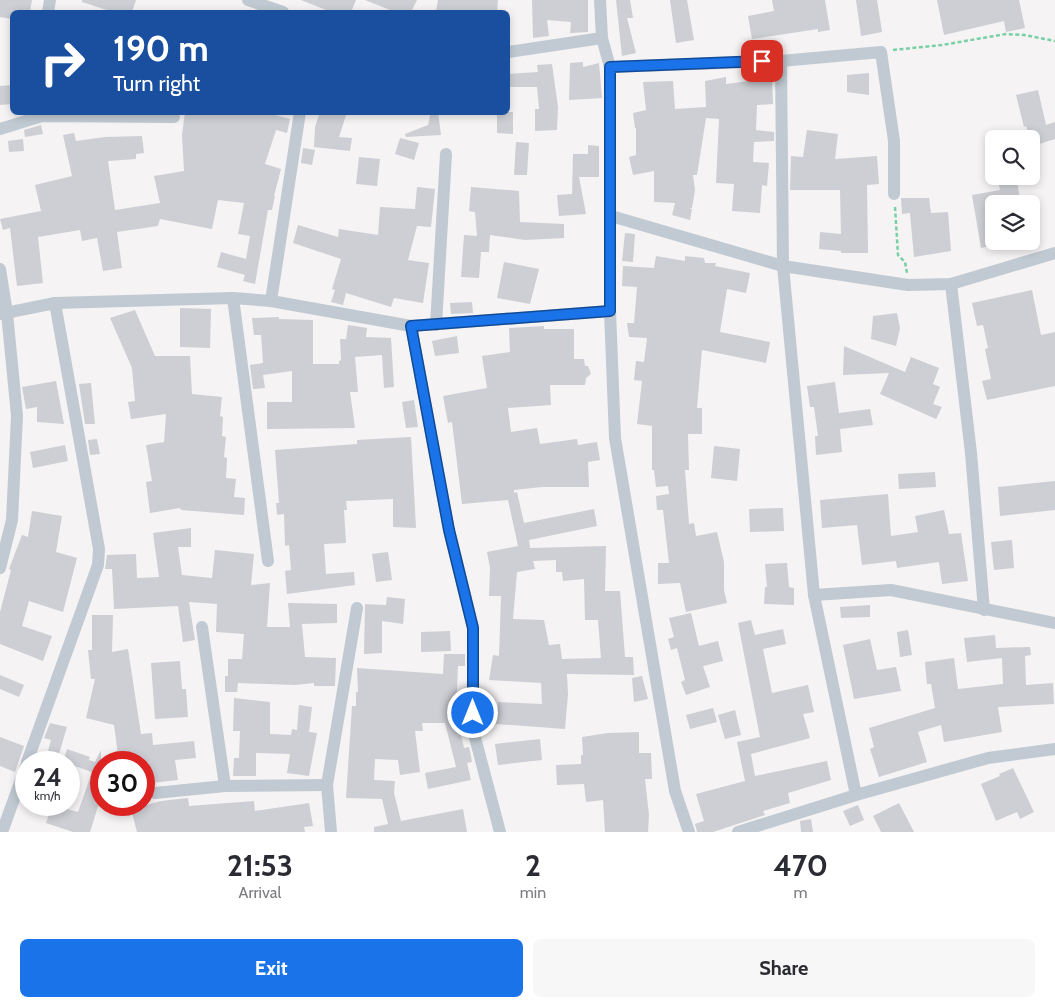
<!DOCTYPE html>
<html lang="en">
<head>
<meta charset="utf-8">
<style>
  :root { --surface:#fff; --page:#f7f7f7; --text:#2b2b33; --muted:#7c7c81; --accent:#1a73e8 }
  body { margin:0; font-family:Cabin,sans-serif; background:var(--page); color:var(--text); height:100vh; display:flex; flex-direction:column; font-size:19px; white-space:nowrap }
  * { box-sizing:border-box; margin:0 }
  p { font-size:16px; color:var(--muted) }
  .icon { flex:none; width:28px; height:28px; fill:none; stroke:currentColor; stroke-width:2; stroke-linecap:round; stroke-linejoin:round }
  .map { position:relative; height:832px; overflow:hidden }
  .drawer { display:flex; flex-direction:column; background:var(--surface); flex:1 }
  .drawer>* { flex:none }
  .top-card { position:absolute; left:10px; top:10px; width:500px; height:105px; border-radius:8px; box-shadow:0 2px 8px #0003; background:#1a4fa0; color:#fff; overflow:hidden }
  .buttons { position:absolute; left:985px; top:130px; display:grid; gap:10px }
  .buttons a { display:grid; place-items:center; width:55px; height:55px; border-radius:8px; background:var(--surface); box-shadow:0 2px 8px #0003; font-size:25px }
  .speed { position:absolute; left:15px; top:751px; display:flex; gap:10px; font-size:25px; font-weight:700; text-align:center }
  .speed>* { display:grid; place-content:center; width:65px; height:65px; border-radius:50%; background:var(--surface); box-shadow:0 2px 8px #0003; line-height:1 }
  .speed small { font-size:12px; font-weight:400 }
  .speed .limit { border:8px solid #d22; background:#fff; color:#111 }
  .pin { position:absolute; display:grid; place-items:center; width:42px; height:42px; color:#fff; margin:-21px; border-radius:10px; box-shadow:0 2px 8px #0006 }
  .me { position:absolute; width:55px; margin:-28px; rotate:0deg; stroke-linejoin:round; filter:drop-shadow(0 0 4px #0008) }
  .turn { display:flex; align-items:center; gap:18px; height:105px; padding:0 20px; font-size:22px }
  .turn .icon { width:65px; height:65px; stroke-width:2.5 }
  .turn b { display:block; font-size:35px; line-height:42px }
  .eta { display:flex; justify-content:space-evenly; align-items:center; height:85px; text-align:center }
  .eta b { font-size:30px; font-weight:700; line-height:35px }
  .cta { display:flex; gap:10px; margin-top:auto; padding:10px 20px }
  .cta a { flex:1; height:58px; border-radius:8px; background:var(--accent); color:#fff; font-size:20px; font-weight:700; line-height:58px; text-align:center }
  .cta a+a { background:var(--page); color:var(--text) }
  .map>svg:first-child { display:block }
  .building { fill:#cdcfd5; fill-rule:evenodd }
  .lines { fill:none; stroke-linecap:round; stroke-linejoin:round }
  .path { stroke:#7ad0a6; stroke-width:2.5; stroke-dasharray:4 2.5; stroke-linecap:butt }
  .street { stroke:#c1cad2; stroke-width:12 }
  .route-casing { stroke:#114b97; stroke-width:12 }
  .route { stroke:#1a73e8; stroke-width:9 }
</style>
</head>
<body>
<div class="map">
<svg width="1055" height="832" viewBox="0 0 1055 832">
  <rect width="100%" height="100%" fill="#f5f3f3"/>
  <g class="building">
    <path d="M0,0H32L30,12H12V19L0,17Z"/>
    <path d="M82,0H136L132,12H113L82,2Z"/>
    <path d="M301,0H356L351,12H331Z"/>
    <path d="M365,0H417L411,12H395Z"/>
    <path d="M438,0H498L497,12H436Z"/>
    <path d="M532,0H588V32L570,33L571,22L547,20L549,36L533,38Z"/>
    <path d="M616,0H630L633,18H627L636,53L622,56Z"/>
    <path d="M670,0H687L694,40L676,43Z"/>
    <path d="M772,0H825L830,30L818,32V29L752,39L748,16L774,11Z"/>
    <path d="M856,0H877L882,32L861,36Z"/>
    <path d="M937,0H1019L1025,28L1006,32L1004,21L944,35Z"/>
    <path d="M583,62V67L599,63L602,98L569,100L570,63Z"/>
    <path d="M552,64L558,107L557,130L535,131V109H539L537,87H508V74L538,72L537,65Z"/>
    <path d="M869,73V95L847,92V75Z"/>
    <path d="M726,77V84L772,78L773,104L757,105L756,130L774,132V141L754,142L753,162L769,163L767,186L762,185L760,213L732,211L734,184L716,183L719,119L706,118L697,175H693L695,190L692,208H689L692,209L690,220L672,215L675,203L654,202V171L633,175L629,157L636,155V128H635L633,113L646,110L643,82L673,81L675,109L706,107L705,81Z"/>
    <path d="M12,85V104L0,105V86Z"/>
    <path d="M1038,90L1046,125L1055,122V139L1033,146L1026,126L1024,127L1016,95Z"/>
    <path d="M185,112H275V115L290,119L287,133L276,130L265,164L281,169L274,196H275L272,210H268L255,284L243,281L245,275L217,267L221,252L246,259L250,236L238,234L244,203L218,200L212,229L160,219L158,226L117,232L122,268L103,271L97,238L82,241L80,230L38,237L43,283L17,286L10,228L3,230L0,219L41,211L35,185L72,176L63,135L74,133L76,141L105,137L142,136L144,153L136,154V159L108,161L115,210L160,203L154,176L184,171L182,135Z"/>
    <path d="M320,112H347L339,137L352,138L350,151L314,147L315,127Z"/>
    <path d="M431,112H438L441,135L406,137L405,134L428,125Z"/>
    <path d="M497,112H513V134L497,133Z"/>
    <path d="M41,125L43,134L25,137L24,130Z"/>
    <path d="M807,130L838,134L835,159L877,156L879,184L867,185L868,253H841V251L819,249L820,232L841,234L840,190H790L791,156L803,157Z"/>
    <path d="M400,138L419,143L414,160L395,154Z"/>
    <path d="M23,139L24,151L9,152L8,141Z"/>
    <path d="M516,142L529,143L527,175H514Z"/>
    <path d="M588,145L599,146V177H579L586,214L559,216L557,195L572,194L573,154H588Z"/>
    <path d="M303,148L315,150L312,165L301,163Z"/>
    <path d="M359,157L380,159L377,186L356,184Z"/>
    <path d="M997,176H1016L1021,204H994V245L981,248L972,195L1000,190Z"/>
    <path d="M417,187L435,189L431,227L417,226L408,260L429,263L423,303L394,298L391,307L346,293L343,305L331,302L335,290L332,289L341,259L293,243L298,225L338,237L339,229L378,235L380,207L415,209Z"/>
    <path d="M471,187L519,191L520,222L564,224V238L525,240L490,235L489,252H481L479,278L461,277L464,235L477,236L475,212L469,211Z"/>
    <path d="M901,198H929L931,213L948,212L951,251L914,257L910,213L902,214Z"/>
    <path d="M625,233L635,234L633,262L622,261Z"/>
    <path d="M656,256L685,261V256L704,258L705,263H716L715,266L750,273L746,293L727,289L720,332L770,342L766,363L702,350L697,408H702V434H688L689,470H685L689,524L694,523L696,536L717,532L724,562V590L727,603L686,612L680,583L658,584V563H669L663,510H657L656,496L669,494L668,486L656,487L654,470H652V426L637,424L642,381L634,380L636,361L644,362L647,338L629,337L627,323H634L637,287L622,286L623,266L654,268Z"/>
    <path d="M504,262L539,269L530,304L497,298Z"/>
    <path d="M1032,290L1041,335L1055,332V386L987,400L982,381L991,379L985,349L988,348L983,325L977,326L972,303Z"/>
    <path d="M472,302L473,313L451,314L450,303Z"/>
    <path d="M180,308L211,309L210,348L180,347Z"/>
    <path d="M135,310L155,356H190L192,394L222,397L220,416L223,417L222,436L226,437L224,457L227,458L226,478L236,479L234,497L245,498L244,515L181,510L180,508L150,513L146,482L152,481L146,445L164,442L166,414L131,419L128,402L135,401L132,368L110,318Z"/>
    <path d="M897,313L900,328L896,346L871,339L873,316Z"/>
    <path d="M279,317V319L313,320V364H339V361L341,360L340,339H346L348,325L367,328L366,337L391,338L394,387L384,388L382,355L355,357L358,392H350L355,428L267,429V402H292V371L263,375L265,388L253,389L250,365L263,363L261,335H254L252,318Z"/>
    <path d="M544,326V329H574V359H584L585,366H588L591,374L586,378L585,385H550L551,405L508,408L511,432L537,428L540,444L577,439L578,445L597,442L600,460L588,462L589,487H542L514,490V493L517,492L524,523L594,509L597,526L529,540L530,548L606,546L605,591H620L625,657H633L634,675L567,674L568,694L565,729L496,724L498,702L542,704L541,683L489,680L493,655L499,656L501,596H489L490,568L487,552L518,546L508,500L462,504L452,422L448,423L443,396L487,388L482,356L510,352L509,328ZM556,560V572H562L563,581L584,579L585,620H598L601,658L562,659L560,644L549,645L544,620L513,619L517,572L535,569L533,561Z"/>
    <path d="M457,336L459,353L435,356L432,341Z"/>
    <path d="M844,346L905,372L911,357L939,368L933,384L940,387L933,404L942,407L936,419L880,394L889,373L843,375Z"/>
    <path d="M56,381L64,424L37,422V407L26,409L22,387Z"/>
    <path d="M835,382L839,413L870,409L873,425L840,429L842,452L816,455L815,436H818L814,407H810L807,386Z"/>
    <path d="M91,383L95,424H85L79,384Z"/>
    <path d="M414,400L418,427L406,428L402,402Z"/>
    <path d="M411,437L416,528L393,527V499L346,501L347,510H344L346,543L324,544L326,574L354,572L355,585L287,594L285,571L291,570L289,545L285,546L284,514L277,515L276,503H279L275,450L357,444V440Z"/>
    <path d="M97,439L100,454L90,455L88,440Z"/>
    <path d="M65,445L68,461L33,468L30,452Z"/>
    <path d="M714,446L740,449L737,481L711,478Z"/>
    <path d="M935,472L936,487L899,489L898,474Z"/>
    <path d="M1055,481V510L1000,516L998,487Z"/>
    <path d="M888,494L891,536L918,532L915,516L944,510L949,534L961,533L968,581L942,584L939,562L897,568L896,561L862,565L857,525L822,528L820,500Z"/>
    <path d="M783,508L784,531L750,532L749,509Z"/>
    <path d="M32,511L62,516L56,552L77,558L63,612L29,601L22,626L52,636L43,661L0,644V612L11,570L9,569L22,535L28,537Z"/>
    <path d="M191,528V547H178L182,575L212,578L215,550L254,554L251,585L270,583L267,627H290L288,603L337,604V623L302,624L305,657L336,658L335,686H314V683L295,685L238,683L237,692H225V676H228V659H242L244,634L216,632L217,604L189,602L195,640L183,642L178,606L114,609L112,569H105L107,555L136,554L137,578L159,577L153,533Z"/>
    <path d="M1012,540L1014,568L994,570L991,542Z"/>
    <path d="M388,552L392,580L376,582L372,554Z"/>
    <path d="M787,563L789,587L794,588V605L764,604L765,587H767L765,564Z"/>
    <path d="M387,597L405,599L403,624L382,621V653L364,654L365,604L386,605Z"/>
    <path d="M870,605V617L841,618L840,607Z"/>
    <path d="M691,613L699,646L718,641L723,661L703,666L710,687L686,695L681,682L685,680L677,648L671,650L668,639L674,637L669,618Z"/>
    <path d="M92,615H113L112,652L128,649L141,734L152,733L153,745L194,741L196,758L175,760L178,780L151,783L148,762H119L114,725L86,718L95,679H91L88,650H92Z"/>
    <path d="M751,620L755,635L783,629L786,644L763,649L772,693L808,685L814,712L803,714L810,738L751,754L755,776L827,761L831,780L788,793L790,803L763,811L765,815L713,832H697L695,824L704,821L696,794L745,781L737,742L760,737L738,623Z"/>
    <path d="M908,630L912,655L900,657L897,632Z"/>
    <path d="M450,631L451,651L421,652V632Z"/>
    <path d="M995,635L996,648L1030,647L1031,655L1025,656L1026,685L1053,683L1054,704L998,707L1002,732L944,742L941,725L918,732L927,762L879,777L870,749L874,747L869,728L935,708L931,684H927L925,662L954,658L958,689L1003,684L1002,658L967,662L964,638Z"/>
    <path d="M870,639L877,670L896,667L901,691L854,699L843,645Z"/>
    <path d="M444,654H465V666H458L456,714L464,748L469,747L470,751L472,762L467,763L471,780L428,789L425,773L456,767L445,723H422L423,731H415L420,772L400,775L398,760L375,759L374,780L395,781L394,793L401,821L463,809L467,832H374V827L388,824L382,799L346,798L352,706H356V692H358L357,668L443,674Z"/>
    <path d="M180,661L182,689H186L188,717L155,719L151,663Z"/>
    <path d="M0,675L24,685L19,697L0,689Z"/>
    <path d="M642,676L648,699L634,702L632,678Z"/>
    <path d="M234,698L270,702V734L291,735L292,729L297,730L299,705L312,707L309,732L317,733L309,776L287,773L290,754L256,753V776H233L234,758H239L240,731H233Z"/>
    <path d="M713,708L717,722L690,729L686,715Z"/>
    <path d="M735,710L741,735L725,739L718,715Z"/>
    <path d="M50,723L67,727L59,754L48,751L51,740L44,738Z"/>
    <path d="M639,732V753H651L652,779H645L649,815L648,832H605L603,800L586,802L584,784L557,785L556,765L581,764V755H583L582,737L608,733Z"/>
    <path d="M0,737L24,746L15,772L0,766Z"/>
    <path d="M540,739L542,760L498,765L495,744Z"/>
    <path d="M67,749L90,757L89,760L95,762L101,750V797L90,832H73L46,823L52,805L78,812L92,772L63,762Z"/>
    <path d="M1013,768L1034,812L1020,819L1017,812L996,821L981,784L1000,776L999,774Z"/>
    <path d="M188,798L189,806L254,801L255,811L309,803L313,826L304,827L305,832H137L131,809L161,801Z"/>
    <path d="M899,803L914,832H881L873,816Z"/>
    <path d="M858,805L864,820L850,826L843,811Z"/>
    <path d="M811,819L813,832H801L800,821Z"/>
  </g>
  <g class="lines">
    <g class="path">
      <path d="M893,50L942,45L1006,34L1024,35L1055,41"/>
      <path d="M895,207L898,255L905,262L907,273"/>
    </g>
    <g class="street">
      <path d="M248,0L283,12"/>
      <path d="M600,0L602,38L610,67V311L615,438L675,791L689,832"/>
      <path d="M48,12L50,0"/>
      <path d="M508,52L602,38"/>
      <path d="M781,61L783,266L814,595L856,795"/>
      <path d="M610,67L781,61L881,52L894,141V194"/>
      <path d="M0,129L42,116L174,117"/>
      <path d="M611,216L783,266L908,285L951,284L1055,253"/>
      <path d="M0,269L7,313L17,416L12,520L0,568"/>
      <path d="M951,284L971,453L984,610"/>
      <path d="M233,298L268,561"/>
      <path d="M271,301L300,112"/>
      <path d="M0,314L55,303L233,298L271,301L411,326L610,311"/>
      <path d="M436,325L446,154"/>
      <path d="M411,326L449,530L473,628V730L500,832"/>
      <path d="M814,595L891,590L1055,623"/>
      <path d="M202,627L225,786"/>
      <path d="M27,762L98,565L99,549L55,303"/>
      <path d="M155,793L225,786L327,785"/>
      <path d="M2,832L26,766"/>
      <path d="M331,832L327,785L357,608"/>
      <path d="M738,832L856,795L988,758L1055,749"/>
    </g>
  </g>
  <g class="lines">
    <g class="route-casing">
      <path id="route" d="M473,713V628L449,530L411,326L610,311V67L762,61"/>
    </g>
    <use href="#route" class="route"/>
  </g>
</svg>
<div class="buttons">
<a><svg class="icon" aria-label="search" viewBox="0 0 24 24"><circle cx="10" cy="10" r="6"/><path d="M15 15l6 6"/></svg></a>
<a><svg class="icon" aria-label="layers" viewBox="0 0 24 24"><path d="M12 4l9 5-9 5-9-5zM3 14l9 5 9-5"/></svg></a>
</div>
<div class="speed"><div>24<small>km/h</small></div><div class="limit">30</div></div>
<div class="pin" style="left:762px;top:61px;background:#d93025"><svg class="icon" aria-label="arrive" viewBox="0 0 24 24"><path d="M6 21V4h12l-3 4 3 4H6"/></svg></div>
<svg class="me" style="left:473px;top:713px" viewBox="-20 -20 40 40"><circle r="17" fill="#1a73e8" stroke="#fff" stroke-width="3"/><path d="M0-11L8 9 0 5-8 9z" fill="#fff"/></svg>
<div class="top-card">
<div class="turn"><svg class="icon" aria-label="right" viewBox="0 0 24 24"><path d="M7 20v-9h11M14 6l5 5-5 5"/></svg><div><b>190 m</b>Turn right</div></div>
</div>
</div>
<section class="drawer">
<div class="eta">
<div><b>21:53</b><p>Arrival</p></div>
<div><b>2</b><p>min</p></div>
<div><b>470</b><p>m</p></div>
</div>
<div class="cta"><a>Exit</a><a>Share</a></div>
</section>
</body>
</html>
